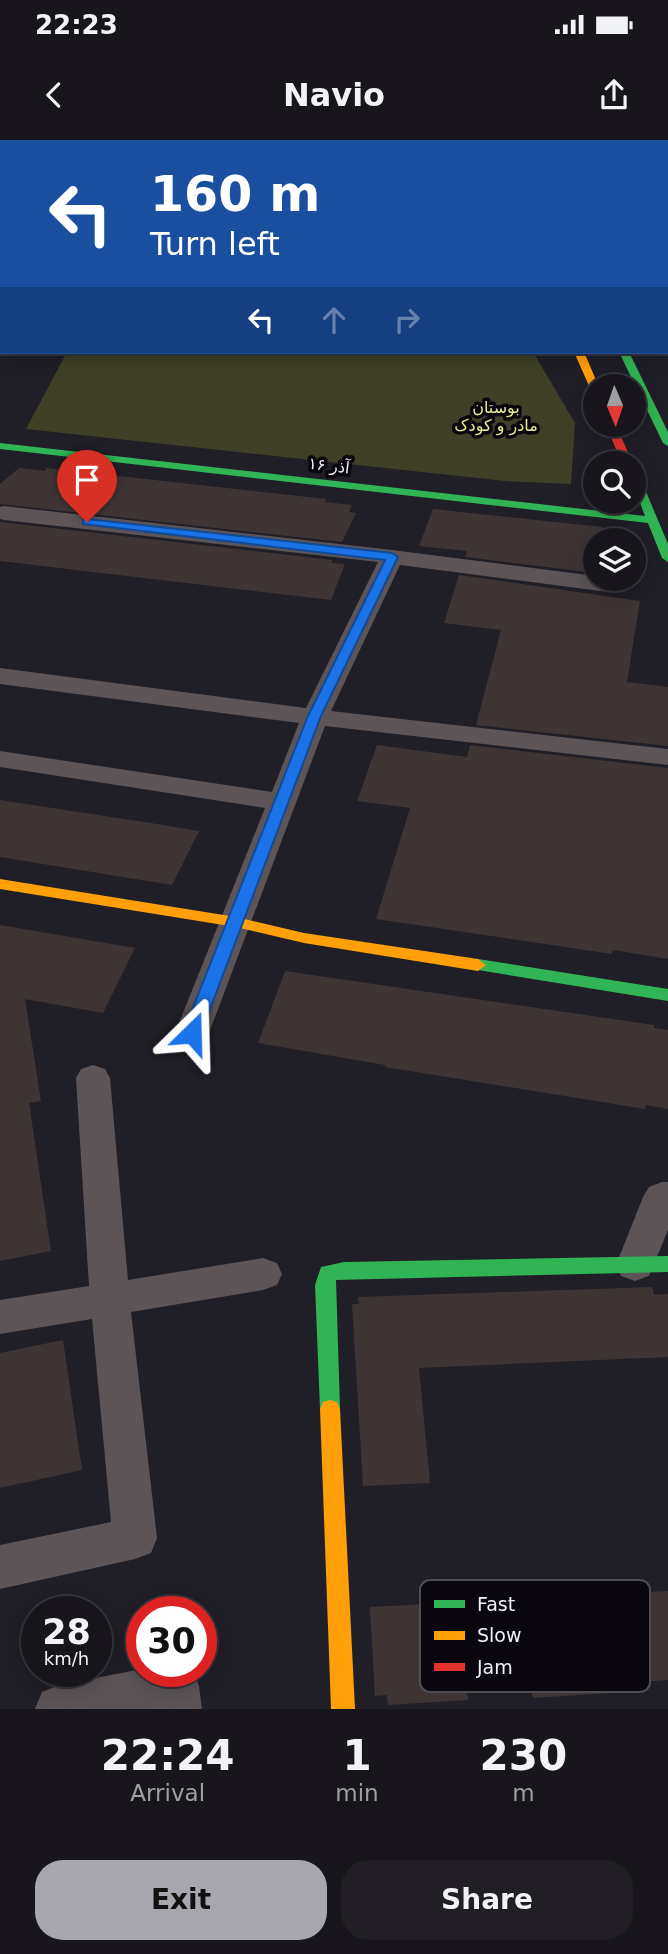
<!DOCTYPE html>
<html lang="en">
<head>
<meta charset="utf-8">
<style>
  :root { --surface:#18161c; --page:#211f25; --text:#f1f3f6; --muted:#9f9fa3; --line:#36353b; --accent:#a8a6ae }
  body { margin:0; font-family:"DejaVu Sans",Cairo,sans-serif; background:var(--page); color:var(--text); height:100vh; display:flex; flex-direction:column; font-size:26px; white-space:nowrap }
  * { box-sizing:border-box; margin:0 }
  p { font-size:23px; color:var(--muted) }
  .icon { flex:none; width:38px; height:38px; fill:none; stroke:currentColor; stroke-width:2; stroke-linecap:round; stroke-linejoin:round }
  .map { position:relative; height:1569px; overflow:hidden }
  .panel { display:flex; flex-direction:column; background:var(--surface); flex:1 }
  .panel>* { flex:none }
  .guide { position:absolute; left:0px; top:0px; width:668px; height:214px; box-shadow:0 4px 18px #0003,0 0 0 2px var(--line); background:#1a4fa0; color:#fff; overflow:hidden }
  .needle { width:46px; rotate:178deg }
  .buttons { position:absolute; left:583px; top:234px; display:grid; gap:14px }
  .buttons a { display:grid; place-items:center; width:63px; height:63px; border-radius:50%; background:var(--surface); box-shadow:0 4px 18px #0003,0 0 0 2px var(--line); font-size:35px }
  .speed { position:absolute; left:21px; top:1456px; display:flex; gap:14px; font-size:35px; font-weight:700; text-align:center }
  .speed>* { display:grid; place-content:center; width:91px; height:91px; border-radius:50%; background:var(--surface); box-shadow:0 4px 18px #0003,0 0 0 2px var(--line); line-height:1 }
  .speed small { font-size:18px; font-weight:400 }
  .speed .limit { border:10px solid #d22; background:#fff; color:#111 }
  .pin { position:absolute; display:grid; place-items:center; width:60px; height:60px; color:#fff; margin:-72px -30px; border-radius:50% 50% 50% 0; rotate:-45deg; box-shadow:0 0 7px #0007 }
  .pin .icon { rotate:45deg }
  .me { position:absolute; width:77px; margin:-38px; rotate:22deg; stroke-linejoin:round; filter:drop-shadow(0 0 5px #0008) }
  .turn { display:flex; align-items:center; gap:24px; height:147px; padding:0 35px; font-size:32px }
  .turn .icon { width:91px; height:91px; stroke-width:2.5 }
  .turn b { display:block; font-size:49px; line-height:60px }
  .lanes { display:flex; align-items:center; height:66px; padding:0 35px; background:#0003; justify-content:center; gap:35px; direction:ltr }
  .lanes .off { opacity:.35 }
  .eta { display:flex; justify-content:space-evenly; align-items:center; height:119px; text-align:center }
  .eta b { font-size:42px; font-weight:800; line-height:49px }
  .cta { display:flex; gap:14px; margin-top:auto; padding:14px 35px }
  .cta a { flex:1; height:80px; border-radius:28px; background:var(--accent); color:#111; font-size:28px; font-weight:800; line-height:80px; text-align:center }
  .cta a+a { background:var(--page); color:var(--text) }
  .status { display:flex; justify-content:space-between; align-items:center; height:49px; padding:0 35px; background:var(--surface); direction:ltr }
  .status svg { height:19px; fill:currentColor }
  header { display:flex; justify-content:space-between; align-items:center; height:91px; padding:0 35px; background:var(--surface); font-size:32px; font-weight:800 }
  .map>svg:first-child { display:block }
  .green { fill:#3f4027 }
  .building { fill:#3f3434 }
  .lines { fill:none; stroke-linecap:round; stroke-linejoin:round }
  .street { fill:#5c5457; fill-rule:evenodd }
  .fast { fill:#30b455; fill-rule:evenodd }
  .slow { fill:#ff9f0a; fill-rule:evenodd }
  .jam { fill:#e5322d; fill-rule:evenodd }
  .route { fill:#1a73e8; stroke:#114b97; stroke-width:2 }
  .labels { text-anchor:middle; stroke-width:7; stroke-linejoin:round; paint-order:stroke }
  .far-park-label { font-size:16px; fill:#e6ea95; stroke:#09070d }
  .far-street-label { font-size:16px; fill:#f1eff8; stroke:#09070d }
  .key { fill:#09070d; stroke:#4f4d54; stroke-width:2 }
  .key-label { font-size:19px; fill:#f1eff8 }
</style>
</head>
<body>
<div class="status"><b>22:23</b><svg viewBox="0 0 49 12"><path d="M0 12V9h3v3zM5 12V6h3v6zM10 12V3h3v9zM15 12V0h3v12zM26 1h20v11H26zM47 4h2v5h-2z"/></svg></div>
<header><svg class="icon" aria-label="back" viewBox="0 0 24 24"><path d="M15 5l-7 7 7 7"/></svg>Navio<svg class="icon" aria-label="share" viewBox="0 0 24 24"><path d="M12 15V3M7 8l5-5 5 5M5 13v7h14v-7"/></svg></header>
<div class="map">
<svg width="668" height="1569" viewBox="0 0 668 1569">
  <rect width="100%" height="100%" fill="#201e26"/>
  <path class="green" d="M67,212H533L575,283L571,344L505,341L26,289Z"/>
  <g class="building">
    <path d="M19,328L45,331L47,328L326,359L325,362L352,365L349,372L356,373L342,402L0,364V344Z"/>
    <path d="M433,369L603,387L600,401H595V433L465,417L467,411L419,406Z"/>
    <path d="M0,382L333,420L331,423L345,424L331,460L0,421Z"/>
    <path d="M459,435L640,461L627,542L668,547V606L476,585L501,490L444,483Z"/>
    <path d="M377,605L467,617L470,605L668,628V819L613,810L612,814L376,779L410,668L357,661Z"/>
    <path d="M0,660L157,684L199,691L172,745L0,717Z"/>
    <path d="M0,785L135,808L103,873L25,859L41,961L29,963L51,1111L0,1121Z"/>
    <path d="M285,831L654,885V888L668,890V969L646,965L645,969L385,927V925L258,903Z"/>
    <path d="M652,1147L654,1155L668,1154V1217L419,1228L430,1343L363,1346L352,1164H359L358,1157Z"/>
    <path d="M63,1200L82,1330L0,1348V1213Z"/>
    <path d="M668,1451V1540L610,1544L612,1553L533,1558L531,1548L467,1550L468,1560L388,1565L387,1555L375,1556L370,1467Z"/>
  </g>
  <g class="lines">
    <g class="street">
      <path d="M231,0H245L246,2H231Z"/>
      <rect x="0" y="25" width="2" height="10"/>
      <rect x="667" y="102" width="1" height="10"/>
      <path d="M4,366L392,410L595,436V439L617,440L620,445L617,450L608,452L400,425L331,571L668,609V625L325,586L209,893L204,902L192,905L180,902L175,893L265,668L0,627V611L272,652L299,583L0,544V528L306,568L378,422L4,380L0,379V367Z"/>
      <path d="M93,925L105,929L110,938L128,1140L263,1118L277,1123L282,1134L277,1145L263,1150L131,1172L157,1398L151,1413L135,1419L0,1449V1405L111,1382L92,1179L0,1194V1160L89,1146L76,938L81,929Z"/>
      <path d="M662,1042H668V1090L649,1136L635,1141L621,1136L616,1125L643,1057L649,1047Z"/>
      <path d="M142,1529V1531H193L199,1546L202,1569H35L42,1552L59,1545Z"/>
    </g>
    <g class="fast">
      <path d="M0,114L2,115V132L0,131Z"/>
      <path d="M619,212H629L668,292V306L663,303Z"/>
      <path d="M0,303L645,376L634,347V332L639,335L668,404V422L662,418L648,383L0,309Z"/>
      <path d="M478,819L668,849V861L472,829L470,825L472,821Z"/>
      <path d="M668,1116V1132L336,1140L340,1269L337,1276L330,1278L323,1276L320,1269L315,1145L321,1127L344,1122Z"/>
    </g>
    <g class="slow">
      <path d="M482,0H490L491,2H483Z"/>
      <path d="M574,212H584L599,247H595V251L590,248Z"/>
      <path d="M0,739L236,777L304,793L478,819L486,825L478,831L304,803L236,787L0,749Z"/>
      <path d="M330,1260L337,1262L340,1269L355,1569H331L320,1269L323,1262Z"/>
    </g>
    <g class="jam">
      <path d="M518,0H526L527,2H519Z"/>
      <path d="M2,197V212H4L0,214Z"/>
      <path d="M606,285H616L633,324H622Z"/>
    </g>
  </g>
  <path class="route" d="M87,379L392,413L398,417L321,576L201,893L192,900L183,893L308,576L385,420L83,384V380Z"/>
  <g class="labels">
    <g class="far-park-label">
      <text x="496" y="273">بوستان<tspan x="496" dy="18">مادر و کودک</tspan></text>
    </g>
    <g class="far-street-label">
      <text transform="translate(329 325) rotate(7)" y="6">۱۶ آذر</text>
    </g>
  </g>
  <rect x="420" y="1440" width="230" height="112" rx="10" class="key"/>
  <rect x="434" y="1460" width="31" height="8" fill="#30b455"/>
  <rect x="434" y="1491" width="31" height="9" fill="#ff9f0a"/>
  <rect x="434" y="1523" width="31" height="8" fill="#e5322d"/>
  <g class="key-label">
    <text x="477" y="1471">Fast</text>
    <text x="477" y="1502">Slow</text>
    <text x="477" y="1534">Jam</text>
  </g>
</svg>
<div class="buttons">
<a><svg class="needle" viewBox="-14 -14 28 28"><path d="M0-13l5 13h-10z" fill="#e53935"/><path d="M0 13l5-13h-10z" fill="#9f9fa3"/></svg></a>
<a><svg class="icon" aria-label="search" viewBox="0 0 24 24"><circle cx="10" cy="10" r="6"/><path d="M15 15l6 6"/></svg></a>
<a><svg class="icon" aria-label="layers" viewBox="0 0 24 24"><path d="M12 4l9 5-9 5-9-5zM3 14l9 5 9-5"/></svg></a>
</div>
<div class="speed"><div>28<small>km/h</small></div><div class="limit">30</div></div>
<div class="pin" style="left:87px;top:382px;background:#d93025"><svg class="icon" aria-label="arrive" viewBox="0 0 24 24"><path d="M6 21V4h12l-3 4 3 4H6"/></svg></div>
<svg class="me" style="left:192px;top:893px" viewBox="-20 -20 40 40"><path d="M0-17L14 15 0 8-14 15z" fill="#1a73e8" stroke="#fff" stroke-width="4"/></svg>
<div class="guide">
<div class="turn"><svg class="icon" aria-label="left" viewBox="0 0 24 24"><path d="M17 20v-9H6M10 6l-5 5 5 5"/></svg><div><b>160 m</b>Turn left</div></div>
<div class="lanes"><svg class="icon" aria-label="left" viewBox="0 0 24 24"><path d="M17 20v-9H6M10 6l-5 5 5 5"/></svg><svg class="icon off" aria-label="ahead" viewBox="0 0 24 24"><path d="M12 20V5M6 11l6-6 6 6"/></svg><svg class="icon off" aria-label="right" viewBox="0 0 24 24"><path d="M7 20v-9h11M14 6l5 5-5 5"/></svg></div>
</div>
</div>
<section class="panel">
<div class="eta">
<div><b>22:24</b><p>Arrival</p></div>
<div><b>1</b><p>min</p></div>
<div><b>230</b><p>m</p></div>
</div>
<div class="cta"><a>Exit</a><a>Share</a></div>
</section>
</body>
</html>
